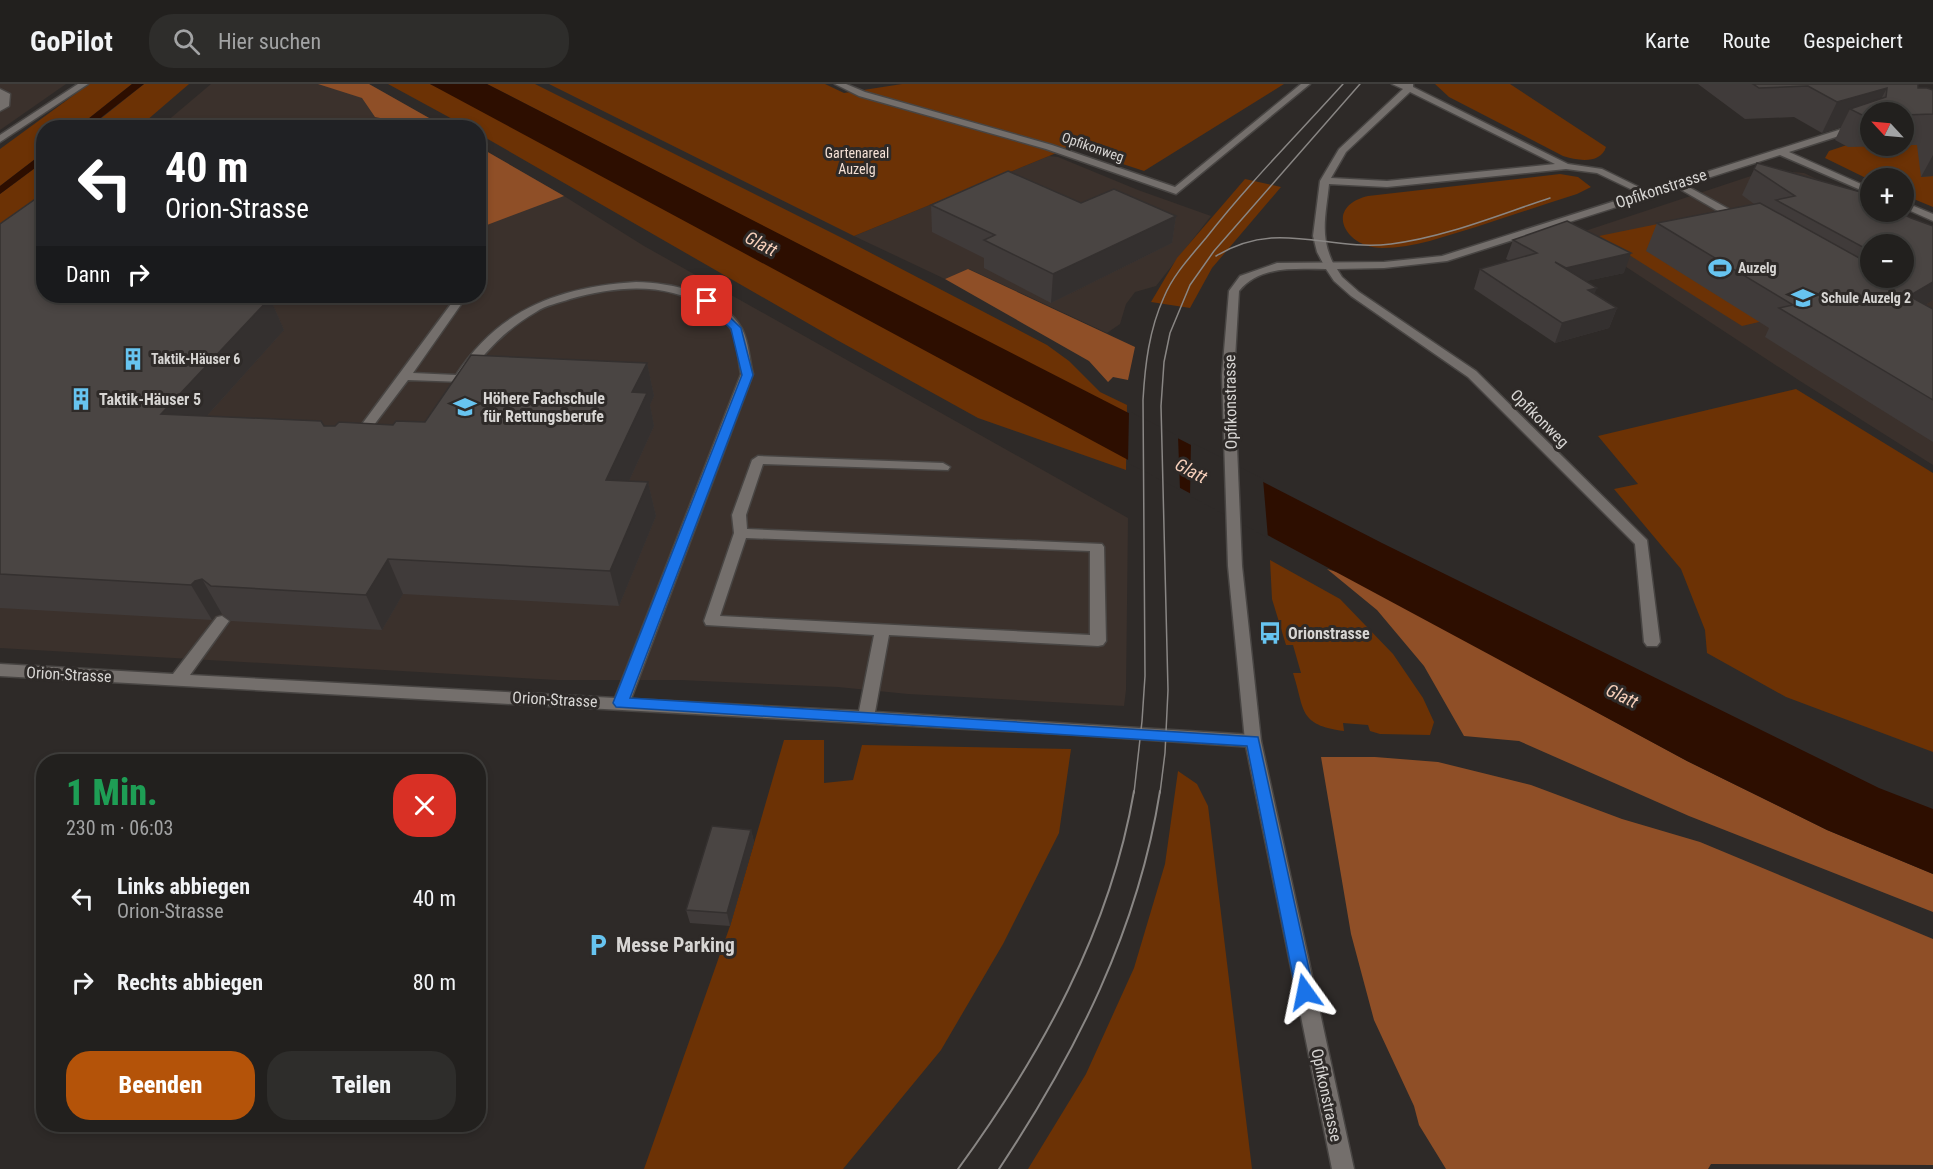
<!DOCTYPE html>
<html lang="de">
<head>
<meta charset="utf-8">
<style>
  :root { --surface:#22201e; --page:#2e2d2b; --text:#f1f3f6; --muted:#a2a3a4; --line:#3f3e3c; --accent:#b45309 }
  body { margin:0; font-family:"Roboto Condensed",sans-serif; background:var(--page); color:var(--text); height:100vh; display:flex; flex-direction:column; font-size:22px; white-space:nowrap }
  * { box-sizing:border-box; margin:0 }
  p { font-size:20px; color:var(--muted) }
  .icon { flex:none; width:33px; height:33px; fill:none; stroke:currentColor; stroke-width:2; stroke-linecap:round; stroke-linejoin:round }
  .map { position:relative; flex:1; overflow:hidden }
  .panel { position:absolute; left:36px; top:670px; width:450px; height:378px; display:flex; flex-direction:column; background:var(--surface); border-radius:24px; box-shadow:0 3px 9px #0003,0 0 0 2px var(--line) }
  .panel>* { flex:none }
  .guide { position:absolute; left:36px; top:36px; width:450px; height:183px; border-radius:24px; box-shadow:0 3px 9px #0003,0 0 0 2px var(--line); background:#202124; color:#fff; overflow:hidden }
  .needle { width:39px; rotate:296deg }
  .buttons { position:absolute; left:1860px; top:18px; display:grid; gap:12px }
  .buttons a { display:grid; place-items:center; width:54px; height:54px; border-radius:50%; background:var(--surface); box-shadow:0 3px 9px #0003,0 0 0 2px var(--line); font-size:30px }
  .pin { position:absolute; display:grid; place-items:center; width:51px; height:51px; color:#fff; margin:-26px; border-radius:12px; box-shadow:0 3px 9px #0006 }
  .me { position:absolute; width:66px; margin:-33px; rotate:348deg; stroke-linejoin:round; filter:drop-shadow(0 0 4px #0008) }
  .turn { display:flex; align-items:center; gap:21px; height:126px; padding:0 30px; font-size:27px }
  .turn .icon { width:78px; height:78px; stroke-width:2.5 }
  .turn b { display:block; font-size:42px; line-height:51px }
  .then { display:flex; align-items:center; height:57px; padding:0 30px; background:#0003; gap:12px; font-size:22px }
  .round { display:grid; place-items:center; flex:none; width:63px; height:63px; border-radius:24px; background:var(--page) }
  .summary { display:flex; align-items:center; justify-content:space-between; height:102px; padding:0 30px }
  h1 { font-size:36px; font-weight:800; line-height:45px; color:#1e9e55 }
  .primary-button { display:flex; gap:12px; margin-top:auto; padding:12px 30px }
  .primary-button a { flex:1; height:69px; border-radius:24px; background:var(--accent); color:#fff; font-size:24px; font-weight:800; line-height:69px; text-align:center }
  .primary-button a+a { background:var(--page); color:var(--text) }
  ul { padding:0; list-style:none }
  li { display:flex; align-items:center; gap:18px; height:84px; padding:0 30px }
  li div { flex:1 }
  li b { display:block; font-size:22px }
  li em { font-style:normal }
  header { display:flex; align-items:center; gap:36px; box-sizing:border-box; height:84px; padding:0 30px; background:var(--surface); border-bottom:2px solid var(--line) }
  header strong { font-size:28px }
  nav { display:flex; gap:33px; margin-inline-start:auto; font-size:21px }
  .search { width:420px; height:54px; background:var(--page); display:flex; align-items:center; gap:15px; box-sizing:border-box; padding:0 21px; border-radius:24px; color:var(--muted); font-size:22px }
  .map>svg:first-child { display:block }
  .built { fill:#3b312c; fill-rule:evenodd }
  .green { fill:#6c3205 }
  .forest { fill:#8f4f27 }
  .water { fill:#2d0e00 }
  .pier { fill:#2e2a28 }
  .lines { fill:none; stroke-linecap:round; stroke-linejoin:round }
  .lane-casing { stroke:#484543; stroke-width:3 }
  .street-casing { stroke:#484543; stroke-width:3 }
  .lane { fill:#746f6c; fill-rule:evenodd }
  .street { fill:#746f6c; fill-rule:evenodd }
  .tram-far1 { stroke:#898684; stroke-width:1.5 }
  .tram { stroke:#898684; stroke-width:2 }
  .wall { fill:#403b3a; fill-rule:evenodd }
  .shaded-wall { fill:#34302f }
  .building { fill:#4a4543; stroke:#34302f; stroke-width:1.5 }
  .route { fill:#1a73e8; stroke:#114b97; stroke-width:1.5 }
  .labels { text-anchor:middle; stroke-width:6; stroke-linejoin:round; paint-order:stroke }
  .far-street-label { font-size:14px; fill:#d7d5d3; stroke:#2e2a28 }
  .far-park-label { font-size:14px; fill:#f4e0d5; stroke:#2e2a28 }
  .far-poi-label { font-size:14px; font-weight:bold; fill:#d7d5d3; stroke:#2e2a28; text-anchor:start }
  .street-label { font-size:16px; fill:#d7d5d3; stroke:#2e2a28 }
  .poi-label { font-size:16px; font-weight:bold; fill:#d7d5d3; stroke:#2e2a28; text-anchor:start }
  .water-label { font-size:18px; font-style:italic; fill:#f6cfba; stroke:#2e2a28 }
  .near-poi-label { font-size:20px; font-weight:bold; fill:#d7d5d3; stroke:#2e2a28; text-anchor:start }
</style>
</head>
<body>
<header>
<strong>GoPilot</strong>
<div class="search"><svg class="icon" aria-label="search" viewBox="0 0 24 24"><circle cx="10" cy="10" r="6"/><path d="M15 15l6 6"/></svg>Hier suchen</div>
<nav><a>Karte</a><a>Route</a><a>Gespeichert</a></nav>
</header>
<div class="map">
<svg width="1933" height="1085" viewBox="0 0 1933 1085">
  <rect width="100%" height="100%" fill="#2e2a28"/>
  <g class="built">
    <path d="M0,0H66L0,46Z"/>
    <path d="M211,0H369L445,43L159,44Z"/>
    <path d="M479,63L564,112L644,162L1128,434L1126,606L1124,622L908,610L838,603L680,596H557L0,564V169L44,212H478Z"/>
    <path d="M1049,72L1058,73L1138,106L1211,132L1156,202L1135,208L1126,220L1120,240L1107,249L969,185L945,195L854,152Z"/>
    <path d="M1769,86L1804,89L1870,120V128L1933,148V381L1800,297L1576,150ZM1870,160H1904V194H1870Z"/>
  </g>
  <g class="green">
    <path d="M89,0H132L78,43L44,44L43,69L0,102V65Z"/>
    <path d="M144,0H189L139,43L89,44Z"/>
    <path d="M388,0H430L962,245L487,0H535L846,156L1047,261L1069,277L1100,308L1127,321L1126,386L978,334L837,256L479,50L478,44L467,43Z"/>
    <path d="M549,0H825L844,9L902,0H1284L1144,87L1071,63L854,152Z"/>
    <path d="M1435,0H1510L1606,63C1601,80 1578,77 1563,72L1449,13Z"/>
    <path d="M1933,40V123L1904,111V94L1870,96L1825,74L1829,67L1862,56L1870,62H1904V45Z"/>
    <path d="M43,78V118L0,150V110Z"/>
    <path d="M1560,90L1578,93L1591,103L1577,110C1543,121 1509,132 1476,143C1445,152 1415,164 1382,164C1345,164 1323,123 1368,112Z"/>
    <path d="M1245,95L1281,103L1212,184L1190,224L1151,218L1177,174Z"/>
    <path d="M1697,132L1847,217L1742,242L1599,152Z"/>
    <path d="M1796,305L1933,389V668L1786,613L1707,569L1705,546L1681,485L1614,405L1638,400L1598,352Z"/>
    <path d="M1270,476L1340,515L1393,570L1423,614L1434,638L1430,651L1380,650L1370,647L1368,641L1343,639L1344,647C1298,641 1305,626 1293,589H1301L1293,561H1286L1272,515Z"/>
    <path d="M784,656H824V699L853,696L862,661L1071,665L1059,749L1003,860L941,966L843,1085H644L730,842Z"/>
    <path d="M1178,687L1197,700L1208,722L1252,1085H1028L1086,990L1134,884L1165,780Z"/>
  </g>
  <g class="forest">
    <path d="M318,0H369L445,43H403L395,37L375,33L362,14Z"/>
    <path d="M479,63L564,112L479,144Z"/>
    <path d="M968,185L1135,263L1128,296L1113,293L1108,298L1089,277L945,195Z"/>
    <path d="M1327,485L1343,490L1687,677L1827,746L1933,790V828L1689,732L1519,657L1464,652L1424,582L1377,526Z"/>
    <path d="M1321,673H1375L1438,678L1531,701L1622,735L1700,758L1933,855V1081L1711,1080L1708,1085H1446L1419,1041L1414,1022L1374,936L1351,850Z"/>
  </g>
  <g class="water">
    <path d="M132,0H144L89,43H78Z"/>
    <path d="M430,0H487L1382,459L1879,704L1933,725V790L1827,746L1687,677Z"/>
    <path d="M43,69V78L0,110V102Z"/>
  </g>
  <g class="pier">
    <path d="M1129,327L1178,352L1180,406L1128,379Z"/>
    <path d="M1191,358L1263,395L1268,454L1190,412Z"/>
  </g>
  <g class="lines">
    <g class="lane-casing">
      <g id="lane">
        <path d="M78,0H88L0,58V51Z"/>
        <path d="M835,0H846L865,8L1052,61L1175,103L1301,0H1310L1176,110L1046,65L859,12Z"/>
        <path d="M1392,0H1413V3L1568,80L1602,85L1651,109L1643,111L1597,89L1566,85L1387,103L1329,100C1326,131 1319,152 1334,181L1325,183L1317,168L1313,152L1320,97L1339,65L1403,5ZM1410,8L1555,80L1387,97L1331,94L1346,68Z"/>
        <path d="M0,5L10,10L9,22L0,27Z"/>
        <path d="M1676,96L1745,134L1746,136L1737,138L1673,101L1671,99Z"/>
        <path d="M636,198C673,199 722,209 742,245C749,258 749,275 753,290L631,615L859,627L874,551L706,541L704,537L734,449L732,431L752,376L758,372L943,379L950,383L948,386L763,380L746,431L747,445L1102,460L1104,463L1106,557L1103,561L1098,562L889,551L875,628L1253,651L1259,653L1261,657L1259,661L1253,663L1078,651L0,592V580L173,590L217,533L222,532L229,537L190,591L615,614L741,290C738,276 738,258 731,245C726,237 715,229 707,224C666,197 616,202 570,215C559,219 546,221 536,228C506,245 483,269 464,298L408,296L361,358L357,359L351,355L451,220L442,212H453L462,219L413,289L456,291C500,224 560,203 636,198ZM746,454L1090,467V551L720,532Z"/>
      </g>
    </g>
    <g class="street-casing">
      <g id="street">
        <path d="M1870,36V42L1789,68L1870,104V110L1780,71L1447,177L1384,184L1337,185L1342,193L1359,208L1476,287L1647,456L1660,558L1657,562H1647L1644,558L1635,460L1468,293L1351,212L1334,197L1326,185C1296,185 1260,181 1239,207L1234,291L1242,482L1261,657L1354,1085H1332L1245,657L1228,482L1222,291L1229,207L1240,192L1277,179L1384,178L1442,172Z"/>
        <path d="M1904,118L1933,130V137L1904,124Z"/>
      </g>
    </g>
    <use href="#lane" class="lane"/>
    <use href="#street" class="street"/>
    <g class="tram-far1">
      <path d="M1216,172C1278,134 1327,168 1391,160C1446,153 1498,131 1550,114"/>
      <path d="M1134,709L1142,637L1145,592L1143,316C1145,281 1149,246 1164,213C1173,191 1191,172 1206,154C1248,100 1297,51 1343,0"/>
      <path d="M1160,709L1165,669L1168,606L1161,322L1164,278L1170,249L1190,201L1214,167L1360,0"/>
    </g>
    <g class="tram">
      <path d="M958,1085C1041,971 1110,847 1134,707"/>
      <path d="M999,1085C1076,969 1138,846 1160,707"/>
    </g>
  </g>
  <g class="wall">
    <path d="M1698,0H1918V4L1933,6V92L1921,93L1917,61H1904V28H1870V62H1896L1848,63L1835,56L1841,43L1822,49L1794,33L1745,35Z"/>
    <path d="M1757,79L1933,142V216L1925,221L1933,225V358L1765,253L1769,244L1646,167L1657,139L1754,120L1742,111ZM1870,160L1904,194H1870Z"/>
    <path d="M1081,119L1176,132L1172,159L1051,219L984,184V174L932,148L931,121Z"/>
    <path d="M0,140L253,213L270,214L284,246L207,332L324,342L393,341L425,338L647,279L654,312L650,321L654,342L629,397L648,398L656,432L619,522L403,510L382,546L231,537L222,530L215,532L212,536L0,524Z"/>
    <path d="M1513,156L1624,189L1586,197L1594,210L1617,224L1609,244L1555,259L1474,205L1480,185L1510,177L1506,175Z"/>
    <path d="M751,746L754,758L730,842L690,839L686,826Z"/>
  </g>
  <g class="shaded-wall">
    <path d="M1887,4L1874,28L1850,25L1841,43L1822,49L1837,18Z"/>
    <path d="M1933,71V92L1921,93Z"/>
    <path d="M1176,132L1172,159L1051,219L1053,190Z"/>
    <path d="M1631,169L1624,189L1559,203L1566,184Z"/>
    <path d="M1933,198V216L1893,241L1909,212Z"/>
    <path d="M1597,204L1589,223L1588,206Z"/>
    <path d="M210,212H255L225,244Z"/>
    <path d="M270,214L284,246L179,363L161,330Z"/>
    <path d="M1617,224L1609,244L1555,259L1562,239Z"/>
    <path d="M647,279L654,312L650,321L654,342L614,430L606,396L632,308Z"/>
    <path d="M648,398L656,432L619,522L610,487Z"/>
    <path d="M388,475L403,510L382,546L366,511Z"/>
    <path d="M202,495L222,530L215,532L212,536L191,501L195,497Z"/>
    <path d="M751,746L754,758L730,842L727,829Z"/>
  </g>
  <g class="building">
    <path d="M1753,0H1918V4H1927L1933,6V30L1904,31V28H1870V32H1864L1850,25L1886,13L1887,4L1837,18L1808,2L1759,4Z"/>
    <path d="M1757,79L1864,109L1870,112V128H1899L1911,134L1933,142V198L1909,212L1933,225V316L1779,224L1793,221L1657,139L1760,119L1870,180V194H1904V160H1870V167L1776,116L1795,112L1754,85Z"/>
    <path d="M1008,87L1081,119L1114,105L1176,132L1053,190L984,156L995,151L931,121Z"/>
    <path d="M44,109V212H210L270,214L161,330L321,337L324,342H335L339,338L393,341L396,337L425,338L471,271L647,279L632,308L647,309L606,396L648,398L610,487L388,475L366,511L211,502L202,495L195,497L191,501L0,490V140Z"/>
    <path d="M1567,137L1631,169L1566,184L1555,178L1597,204L1588,206L1617,224L1562,239L1480,185L1537,169L1513,156Z"/>
    <path d="M712,742L751,746L727,829L686,826Z"/>
  </g>
  <path class="route" d="M704,215H711L741,244L753,291L630,614L1258,653L1314,908L1311,914L1305,916L1299,914L1296,908L1247,662L616,623L613,619L742,291L731,245L704,219Z"/>
  <defs>
    <g id="stadium-bare" transform="scale(1.8)"><path d="M0-5a6.5 5 0 1 0 0 10a6.5 5 0 1 0 0-10ZM-3.5-1.8h7v3.6h-7Z" fill="#67c4f0" stroke="#2e2a28" stroke-width="2.5" paint-order="stroke"/></g>
    <g id="school-bare" transform="scale(1.8)"><path d="M0-5L7-2L0 1L-7-2ZM-4 1L0 2.5L4 1V4Q0 6-4 4Z" fill="#67c4f0" stroke="#2e2a28" stroke-width="2.5" paint-order="stroke"/></g>
    <g id="building-bare" transform="scale(1.8)"><path d="M-4-6H4V6H1V3H-1V6H-4ZM-2.5-4.3h1.7v1.8h-1.7ZM.8-4.3h1.7v1.8H.8ZM-2.5-1h1.7V.8h-1.7ZM.8-1h1.7V.8H.8Z" fill="#67c4f0" stroke="#2e2a28" stroke-width="2.5" paint-order="stroke"/></g>
    <g id="bus-bare" transform="scale(1.8)"><path d="M-5-6H5V4H4V6H2V4H-2V6H-4V4H-5ZM-3.5-4V0h7V-4ZM-3.5 1.2v1.5H-2V1.2ZM2 1.2v1.5H3.5V1.2Z" fill="#67c4f0" stroke="#2e2a28" stroke-width="2.5" paint-order="stroke"/></g>
    <g id="parking-bare" transform="scale(1.8)"><path d="M-3.5-5.5H1a3.5 3.5 0 0 1 0 7H-1V5.5H-3.5ZM-1-3.4V-.6H.8a1.4 1.4 0 0 0 0-2.8Z" fill="#67c4f0" stroke="#2e2a28" stroke-width="2.5" paint-order="stroke"/></g>
  </defs>
  <g fill-rule="evenodd">
    <use href="#stadium-bare" x="1720" y="184"/>
    <use href="#school-bare" x="1803" y="214"/>
    <use href="#building-bare" x="133" y="275"/>
    <use href="#building-bare" x="81" y="315"/>
    <use href="#school-bare" x="465" y="323"/>
    <use href="#bus-bare" x="1270" y="549"/>
    <use href="#parking-bare" x="598" y="861"/>
  </g>
  <g class="labels">
    <g class="far-street-label">
      <text transform="translate(1093 63) rotate(19)" y="5">Opfikonweg</text>
    </g>
    <g class="far-park-label">
      <text x="857" y="74">Gartenareal<tspan x="857" dy="16">Auzelg</tspan></text>
    </g>
    <g class="far-poi-label">
      <text x="1738" y="189">Auzelg</text>
      <text x="1821" y="219">Schule Auzelg 2</text>
      <text x="151" y="280">Taktik-Häuser 6</text>
    </g>
    <g class="street-label">
      <text transform="translate(1661 104) rotate(-18)" y="6">Opfikonstrasse</text>
      <text transform="translate(1230 318) rotate(-91)" y="6">Opfikonstrasse</text>
      <text transform="translate(1540 334) rotate(45)" y="6">Opfikonweg</text>
      <text transform="translate(69 590) rotate(3)" y="6">Orion-Strasse</text>
      <text transform="translate(555 615) rotate(3)" y="6">Orion-Strasse</text>
      <text transform="translate(1327 1011) rotate(78)" y="6">Opfikonstrasse</text>
    </g>
    <g class="poi-label">
      <text x="483" y="320">Höhere Fachschule<tspan x="483" dy="18">für Rettungsberufe</tspan></text>
      <text x="99" y="321">Taktik-Häuser 5</text>
      <text x="1288" y="555">Orionstrasse</text>
    </g>
    <g class="water-label">
      <text transform="translate(761 160) rotate(28)" y="6">Glatt</text>
      <text transform="translate(1191 387) rotate(28)" y="6">Glatt</text>
      <text transform="translate(1622 612) rotate(26)" y="6">Glatt</text>
    </g>
    <g class="near-poi-label">
      <text x="616" y="868">Messe Parking</text>
    </g>
  </g>
</svg>
<div class="buttons">
<a><svg class="needle" viewBox="-14 -14 28 28"><path d="M0-13l5 13h-10z" fill="#e53935"/><path d="M0 13l5-13h-10z" fill="#a2a3a4"/></svg></a>
<a>+</a>
<a>−</a>
</div>
<div class="pin" style="left:707px;top:217px;background:#d93025"><svg class="icon" aria-label="arrive" viewBox="0 0 24 24"><path d="M6 21V4h12l-3 4 3 4H6"/></svg></div>
<svg class="me" style="left:1305px;top:908px" viewBox="-20 -20 40 40"><path d="M0-17L14 15 0 8-14 15z" fill="#1a73e8" stroke="#fff" stroke-width="4"/></svg>
<div class="guide">
<div class="turn"><svg class="icon" aria-label="left" viewBox="0 0 24 24"><path d="M17 20v-9H6M10 6l-5 5 5 5"/></svg><div><b>40 m</b>Orion-Strasse</div></div>
<div class="then">Dann<svg class="icon" aria-label="right" viewBox="0 0 24 24"><path d="M7 20v-9h11M14 6l5 5-5 5"/></svg></div>
</div>
<section class="panel">
<div class="summary"><div><h1>1 Min.</h1><p>230 m · 06:03</p></div><a class="round" style="background:#d93025;color:#fff"><svg class="icon" aria-label="close" viewBox="0 0 24 24"><path d="M6 6l12 12M18 6L6 18"/></svg></a></div>
<ul>
<li><svg class="icon" aria-label="left" viewBox="0 0 24 24"><path d="M17 20v-9H6M10 6l-5 5 5 5"/></svg><div><b>Links abbiegen</b><p>Orion-Strasse</p></div><em>40 m</em></li>
<li><svg class="icon" aria-label="right" viewBox="0 0 24 24"><path d="M7 20v-9h11M14 6l5 5-5 5"/></svg><div><b>Rechts abbiegen</b></div><em>80 m</em></li>
</ul>
<div class="primary-button"><a>Beenden</a><a>Teilen</a></div>
</section>
</div>
</body>
</html>
